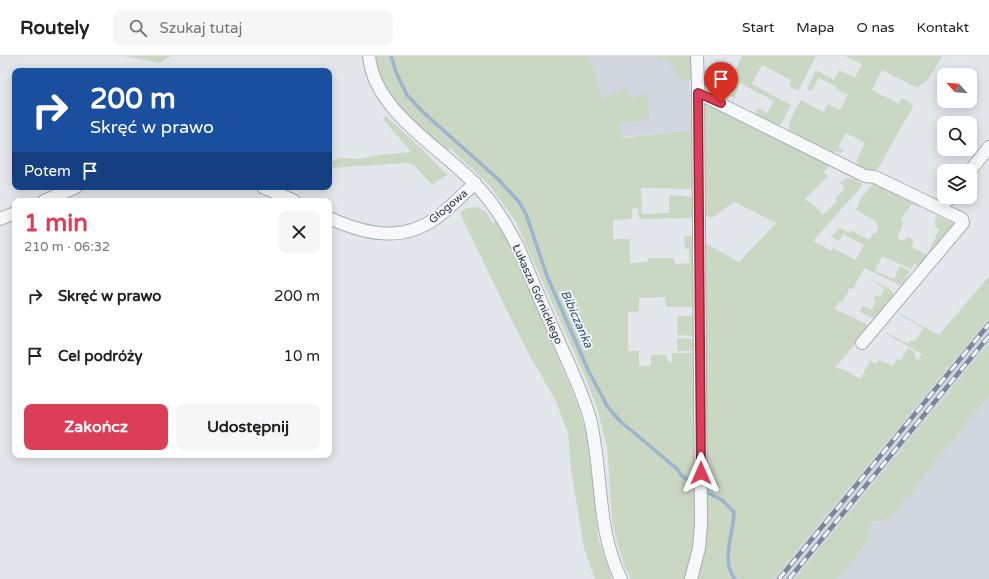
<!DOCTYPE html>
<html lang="pl">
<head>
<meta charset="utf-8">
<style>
  :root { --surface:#fff; --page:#f6f6f6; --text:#202124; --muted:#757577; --line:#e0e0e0; --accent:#dc3e57 }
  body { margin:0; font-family:"Varela Round",sans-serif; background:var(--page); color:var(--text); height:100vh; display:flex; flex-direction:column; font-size:15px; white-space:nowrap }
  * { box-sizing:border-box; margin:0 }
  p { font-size:13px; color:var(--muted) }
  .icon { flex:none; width:22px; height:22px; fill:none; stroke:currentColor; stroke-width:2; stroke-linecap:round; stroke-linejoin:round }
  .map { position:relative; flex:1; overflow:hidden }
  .details { position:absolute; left:12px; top:142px; width:320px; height:260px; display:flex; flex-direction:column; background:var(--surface); border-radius:8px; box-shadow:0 2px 10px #0003 }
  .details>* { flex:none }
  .top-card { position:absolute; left:12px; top:12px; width:320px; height:122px; border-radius:8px; box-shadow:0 2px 10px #0003; background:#1a4fa0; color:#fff; overflow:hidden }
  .needle { width:26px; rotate:296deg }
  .controls { position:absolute; left:937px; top:12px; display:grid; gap:8px }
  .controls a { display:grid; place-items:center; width:40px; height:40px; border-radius:8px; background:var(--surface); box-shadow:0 2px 10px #0003; font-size:20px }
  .pin { position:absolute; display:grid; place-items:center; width:34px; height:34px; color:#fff; margin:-41px -17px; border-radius:50% 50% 50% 0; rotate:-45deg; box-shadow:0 0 4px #0007 }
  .pin .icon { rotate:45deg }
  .me { position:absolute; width:44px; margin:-22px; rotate:0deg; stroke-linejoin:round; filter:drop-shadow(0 0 3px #0008) }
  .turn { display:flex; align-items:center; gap:14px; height:84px; padding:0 12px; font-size:18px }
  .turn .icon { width:52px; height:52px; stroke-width:2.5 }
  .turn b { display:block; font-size:28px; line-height:34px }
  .then { display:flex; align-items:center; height:38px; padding:0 12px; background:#0003; gap:8px; font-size:15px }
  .round { display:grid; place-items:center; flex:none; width:42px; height:42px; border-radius:8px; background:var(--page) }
  .overview { display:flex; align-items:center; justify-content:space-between; height:68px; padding:0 12px }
  h1 { font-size:24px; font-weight:800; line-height:30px; color:var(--accent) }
  .cta { display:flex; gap:8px; margin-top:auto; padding:8px 12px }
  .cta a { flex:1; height:46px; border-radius:8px; background:var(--accent); color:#fff; font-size:16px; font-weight:800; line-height:46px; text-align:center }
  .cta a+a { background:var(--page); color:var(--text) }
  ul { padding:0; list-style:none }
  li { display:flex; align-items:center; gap:12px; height:60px; padding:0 12px }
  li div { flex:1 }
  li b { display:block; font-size:15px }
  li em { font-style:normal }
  header { display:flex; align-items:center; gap:24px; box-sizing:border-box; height:56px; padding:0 20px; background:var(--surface); border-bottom:1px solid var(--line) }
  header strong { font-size:19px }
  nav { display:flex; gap:22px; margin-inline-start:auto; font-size:14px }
  .search { width:280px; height:36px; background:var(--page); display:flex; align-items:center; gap:10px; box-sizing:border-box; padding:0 14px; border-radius:8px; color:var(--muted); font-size:15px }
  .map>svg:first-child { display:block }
  .built { fill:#d1d6df }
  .green { fill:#c9d7c3 }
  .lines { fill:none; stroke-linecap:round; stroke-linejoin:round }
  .stream { stroke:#9bb5cf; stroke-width:3.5 }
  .street-casing { stroke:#a7aeb7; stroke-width:14 }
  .street { stroke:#f6f8fa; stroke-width:12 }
  .rail-casing { stroke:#7b8698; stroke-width:4.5 }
  .rail { stroke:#f3f6f9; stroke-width:3; stroke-dasharray:9; stroke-linecap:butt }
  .route-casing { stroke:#8f2839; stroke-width:10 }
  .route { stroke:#dc3e57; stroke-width:7 }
  .labels { text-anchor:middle; stroke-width:4; stroke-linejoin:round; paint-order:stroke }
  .street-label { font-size:11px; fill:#293447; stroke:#f3f6f9 }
  .water-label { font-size:12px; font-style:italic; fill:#2e537f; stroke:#f3f6f9 }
</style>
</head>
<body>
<header>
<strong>Routely</strong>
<div class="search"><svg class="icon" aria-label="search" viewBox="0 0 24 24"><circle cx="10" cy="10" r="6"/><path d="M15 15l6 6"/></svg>Szukaj tutaj</div>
<nav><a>Start</a><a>Mapa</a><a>O nas</a><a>Kontakt</a></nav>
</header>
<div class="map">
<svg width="989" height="523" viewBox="0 0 989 523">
  <rect width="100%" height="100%" fill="#e3e7ec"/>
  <g class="built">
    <path d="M585,0H689L691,74L602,83Z"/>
    <path d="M989,262V287L795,523H773Z"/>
    <path d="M989,339V523H836L866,488L872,466L890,463Z"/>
  </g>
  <g class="green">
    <path d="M124,0H171L160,7Z"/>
    <path d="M376,0H587L593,13L602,43L626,32L632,43L647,37L649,63L620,67L622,82L691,74L690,36L692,37L694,133L641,132L642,158L669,157V139L693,141V162L639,163L638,152L632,153V163L613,164V183H630V207L648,206V202H674L675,208L690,207L689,193H685L684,180H693L694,251H666L665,241L639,242V255L628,256V295H639V310H651V299H667V305L672,306V297H696L698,477L687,523H631L624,509L616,482L612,464L607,391L597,352L586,323L516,166L490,130L450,92L447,95C423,73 391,50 379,19C377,13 377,6 376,0Z"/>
    <path d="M658,0H692L693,23C678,29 672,13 668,2L659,5Z"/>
    <path d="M742,0H816L798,35L789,30L791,24L762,9L752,28L791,49L781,68L774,70L754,60L758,52L767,57L774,45L740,27C736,34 736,42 732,49L734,42L730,40L726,46L708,37L713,10L732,20Z"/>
    <path d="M845,0H942L927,25L920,29L918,32L882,14L872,34L899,48L902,42L914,49L877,114L867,117L856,111L858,107L856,106L865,87L846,77L838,91L844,95L840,97L836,95L831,97L789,76C787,66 796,54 801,44L823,56L828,48L840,54L848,39L836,33L837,31L819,22L812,35L807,33L816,14L834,24L839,14L855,22L862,8Z"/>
    <path d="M711,47L831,108L824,116L828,120L805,143L815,150L823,159L837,145L835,142L845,133L840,126L847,122L857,123L858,127L861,126L862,130L813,185L831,195L833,192L856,204L864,189L843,178L839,185L831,181L840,172L849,177L851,174L869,184L873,177L875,178L879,171C877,170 877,167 876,166C873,162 860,157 856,154L861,142L873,128L915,146L921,152L912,148L900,164L904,166L897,182L905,185L907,181L914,184L911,191L927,199L939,173L935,171V163L938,160L957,169L922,212L914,208L911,213L882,200L875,215L894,223L900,210L910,215L902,230L864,212L853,233L850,232L842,247L839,245L835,253L870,270L835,312L843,313L860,323L870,305L876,308L879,304L893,310L897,303L901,304L908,292L915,296V301L918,304L922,298L886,278L887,277L908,288L911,284L915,285L923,272L900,259V258L939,279L989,220V262L773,523H694L705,187L739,206L776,167L734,146L712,162L705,159L703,50Z"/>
    <path d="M386,60L420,91L447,119L432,129L414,109L406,107L329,112V107L340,102L360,103L380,99L411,96L383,63Z"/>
    <path d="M477,151L486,156L493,167L497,165L509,187L576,344L587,380L591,407L598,482L612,523H595L584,492L571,414L568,377L554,341L532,304L506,253L460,157L467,152Z"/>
    <path d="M869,222L890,233L893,238L891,243L885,248L887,251L881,258H877L873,262L860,256L862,250L872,254L876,245L873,243L875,239L880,241L885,233Z"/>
    <path d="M678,260H695L696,280L677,279Z"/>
    <path d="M677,282L693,283V295H677Z"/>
    <path d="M989,287V339L890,463L872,466L866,488L836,523H795Z"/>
  </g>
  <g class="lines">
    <g class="stream">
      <path d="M391,0L396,16L407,39L424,57L498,123L519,146L526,158L547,220L589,316L602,340L607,350L620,365L676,412L682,420L699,432"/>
      <path d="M704,435L722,444L734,456C734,478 720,504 735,523"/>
    </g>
    <g class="street-casing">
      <g id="street">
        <path d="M369,0C374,55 440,91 475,128C494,147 507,169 519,193C531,222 543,251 556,279C568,307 582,334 590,363C603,416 596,473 621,523"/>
        <path d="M698,37L865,120L875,121L962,163L963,167L862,287"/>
        <path d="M970,115L989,91"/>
        <path d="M263,131L294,145"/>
        <path d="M44,145L76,131"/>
        <path d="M941,152L950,141"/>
        <path d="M329,162C365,178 401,187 436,162C450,152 462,139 475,127"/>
        <path d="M0,163L15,157"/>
        <path d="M691,523L699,492L701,469L698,28L697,0"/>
      </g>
    </g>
    <use href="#street" class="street"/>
    <g class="rail-casing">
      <g id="rail">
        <path d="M779,523L989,268"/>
        <path d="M789,523L989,280"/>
      </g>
    </g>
    <use href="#rail" class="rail"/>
  </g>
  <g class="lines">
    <g class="route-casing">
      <path id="route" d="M701,417L698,37L721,47"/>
    </g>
    <use href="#route" class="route"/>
  </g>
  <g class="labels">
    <g class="street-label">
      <text transform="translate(448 150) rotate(-40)" y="4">Głogowa</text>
      <text transform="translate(538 238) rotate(66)" y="4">Łukasza Górnickiego</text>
    </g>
    <g class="water-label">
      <text transform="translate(577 263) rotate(66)" y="4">Bibiczanka</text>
    </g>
  </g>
</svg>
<div class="controls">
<a><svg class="needle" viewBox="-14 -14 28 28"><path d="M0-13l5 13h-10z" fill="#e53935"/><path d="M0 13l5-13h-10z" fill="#757577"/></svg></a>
<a><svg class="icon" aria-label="search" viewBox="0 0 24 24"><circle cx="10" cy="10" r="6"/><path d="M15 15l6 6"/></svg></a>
<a><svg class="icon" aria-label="layers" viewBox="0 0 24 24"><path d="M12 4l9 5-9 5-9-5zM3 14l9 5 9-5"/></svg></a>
</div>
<div class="pin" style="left:721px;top:47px;background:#d93025"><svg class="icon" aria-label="arrive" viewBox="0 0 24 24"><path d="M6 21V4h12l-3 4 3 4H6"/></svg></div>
<svg class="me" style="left:701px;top:417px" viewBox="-20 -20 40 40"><path d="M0-17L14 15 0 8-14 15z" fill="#dc3e57" stroke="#fff" stroke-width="4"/></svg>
<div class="top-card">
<div class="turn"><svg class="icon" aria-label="right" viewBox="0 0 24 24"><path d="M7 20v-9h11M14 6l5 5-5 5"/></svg><div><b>200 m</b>Skręć w prawo</div></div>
<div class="then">Potem<svg class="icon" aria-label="arrive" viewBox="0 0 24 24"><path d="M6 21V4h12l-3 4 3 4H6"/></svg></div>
</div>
<section class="details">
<div class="overview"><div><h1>1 min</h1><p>210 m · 06:32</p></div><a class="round"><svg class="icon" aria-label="close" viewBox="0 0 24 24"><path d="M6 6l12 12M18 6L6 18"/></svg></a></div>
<ul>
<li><svg class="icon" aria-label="right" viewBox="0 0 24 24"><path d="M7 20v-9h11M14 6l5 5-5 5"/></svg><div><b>Skręć w prawo</b></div><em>200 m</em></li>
<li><svg class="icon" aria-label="arrive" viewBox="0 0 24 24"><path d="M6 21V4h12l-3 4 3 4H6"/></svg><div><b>Cel podróży</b></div><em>10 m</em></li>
</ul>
<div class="cta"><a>Zakończ</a><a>Udostępnij</a></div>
</section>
</div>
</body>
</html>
